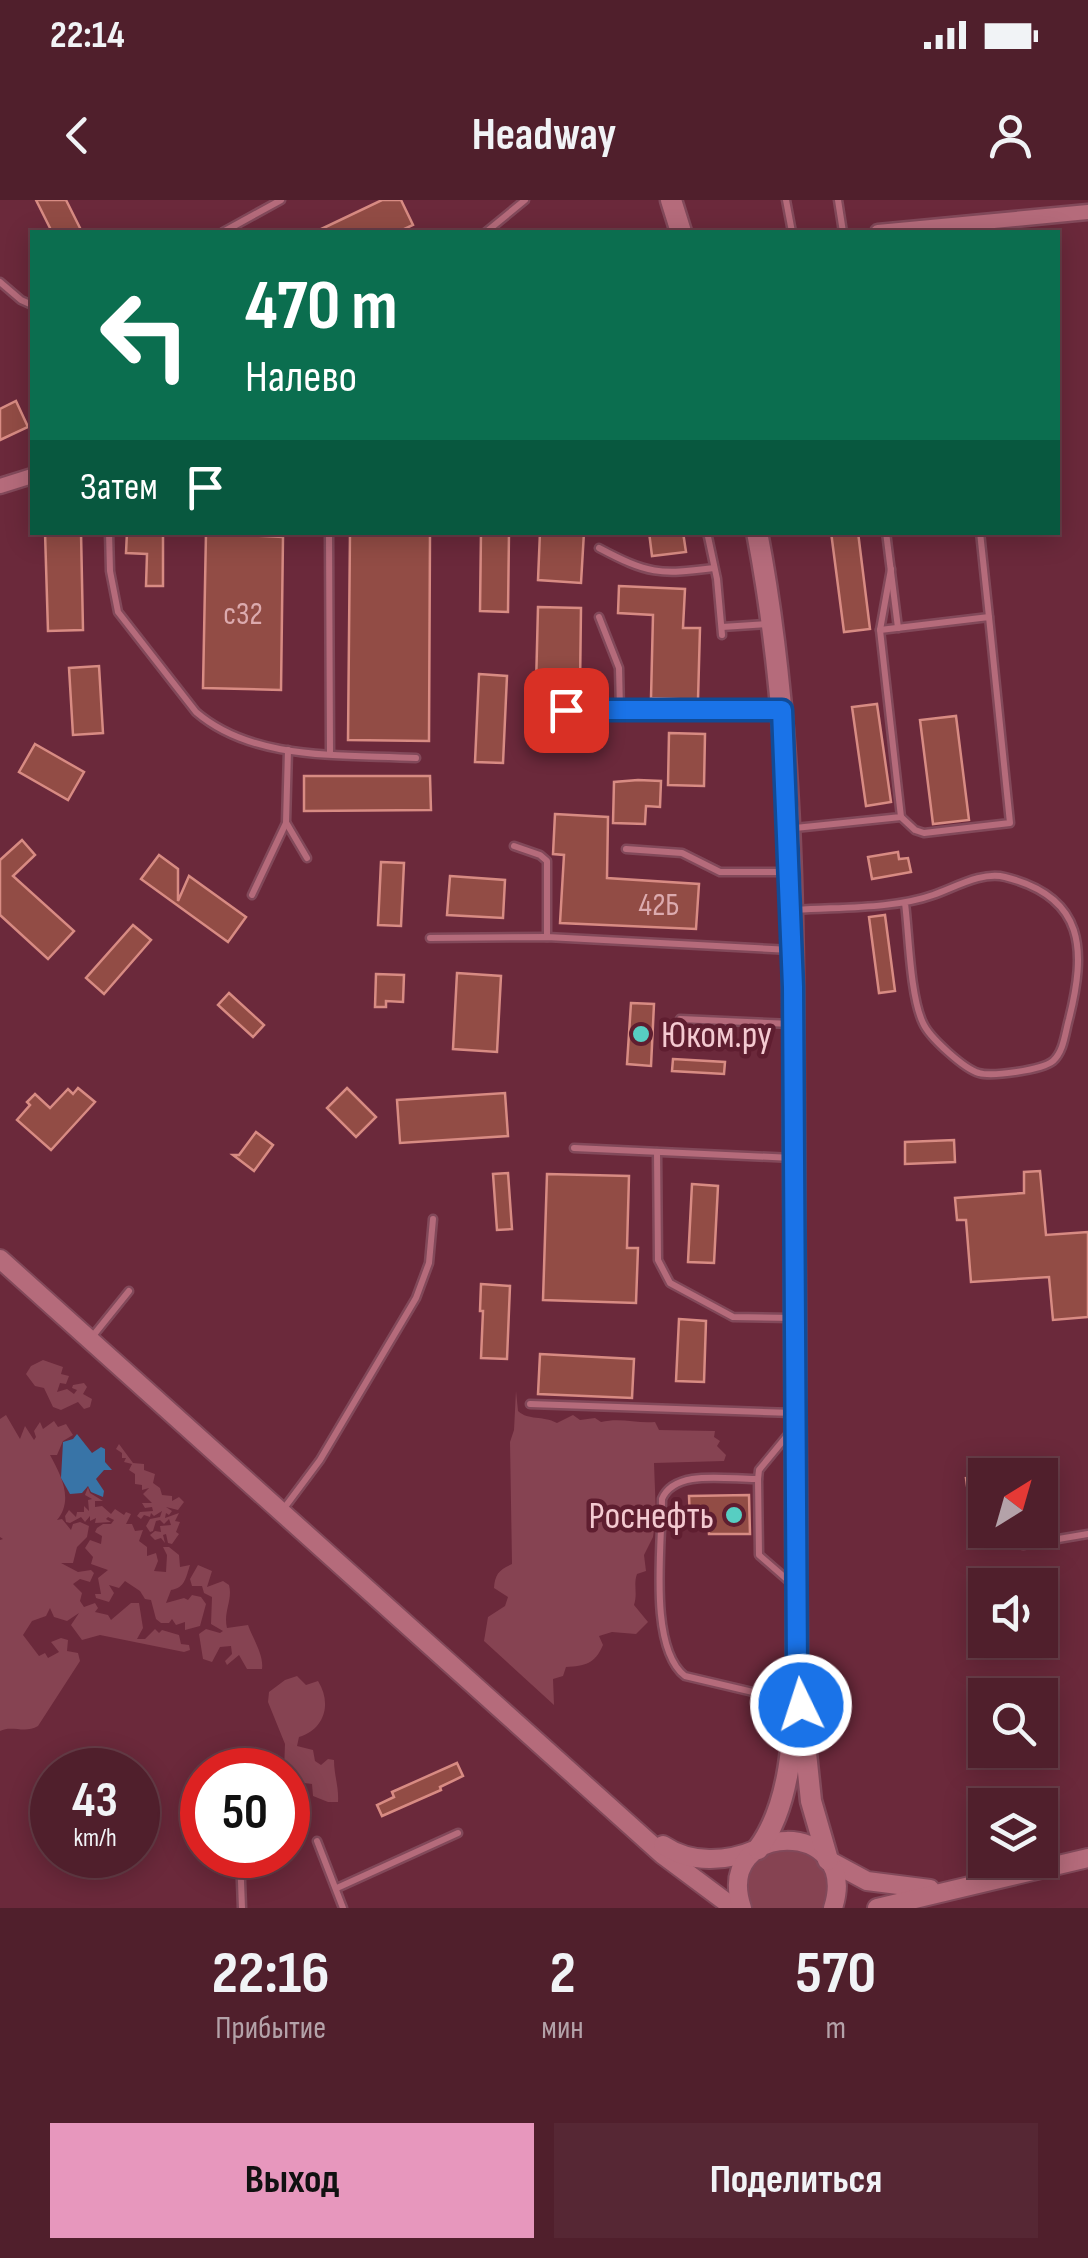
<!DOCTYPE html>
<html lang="ru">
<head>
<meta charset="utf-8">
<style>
  :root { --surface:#501f2c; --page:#562734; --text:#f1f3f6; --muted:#b4a2a9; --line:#673d48; --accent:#e797bd }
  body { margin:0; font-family:"Sofia Sans Condensed",sans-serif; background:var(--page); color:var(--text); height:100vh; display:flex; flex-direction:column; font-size:38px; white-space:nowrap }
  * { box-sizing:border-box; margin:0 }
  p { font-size:32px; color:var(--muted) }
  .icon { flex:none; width:55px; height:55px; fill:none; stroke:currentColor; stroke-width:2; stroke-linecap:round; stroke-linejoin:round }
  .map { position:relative; height:1708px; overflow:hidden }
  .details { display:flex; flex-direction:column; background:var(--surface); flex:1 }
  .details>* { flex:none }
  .hud { position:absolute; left:30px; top:30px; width:1030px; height:305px; border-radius:0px; box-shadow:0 5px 25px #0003,0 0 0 2px var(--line); background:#0b6e4f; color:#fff; overflow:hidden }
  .needle { width:65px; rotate:37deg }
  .buttons { position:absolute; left:968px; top:1258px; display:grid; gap:20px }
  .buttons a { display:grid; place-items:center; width:90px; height:90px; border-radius:0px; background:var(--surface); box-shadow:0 5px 25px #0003,0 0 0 2px var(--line); font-size:50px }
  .speed { position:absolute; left:30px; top:1548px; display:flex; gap:20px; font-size:50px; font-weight:700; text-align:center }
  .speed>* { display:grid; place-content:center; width:130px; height:130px; border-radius:50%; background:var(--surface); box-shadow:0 5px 25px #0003,0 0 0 2px var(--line); line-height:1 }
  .speed small { font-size:25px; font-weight:400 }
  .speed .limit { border:15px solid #d22; background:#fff; color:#111 }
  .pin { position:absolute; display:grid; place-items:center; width:85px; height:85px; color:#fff; margin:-42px; border-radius:20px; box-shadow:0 5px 15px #0006 }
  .me { position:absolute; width:110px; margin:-55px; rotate:356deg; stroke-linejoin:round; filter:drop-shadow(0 0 8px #0008) }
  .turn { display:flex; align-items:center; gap:35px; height:210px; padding:0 50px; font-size:45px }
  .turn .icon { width:130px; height:130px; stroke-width:2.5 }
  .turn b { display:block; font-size:70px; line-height:85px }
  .then { display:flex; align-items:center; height:95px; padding:0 50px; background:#0003; gap:20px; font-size:38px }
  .eta { display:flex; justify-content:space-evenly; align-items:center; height:170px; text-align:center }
  .eta b { font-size:60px; font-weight:700; line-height:70px }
  .cta { display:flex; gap:20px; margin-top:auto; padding:20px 50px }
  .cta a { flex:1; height:115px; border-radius:0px; background:var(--accent); color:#111; font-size:40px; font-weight:700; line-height:115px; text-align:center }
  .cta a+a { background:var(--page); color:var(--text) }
  .status { display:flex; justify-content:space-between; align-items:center; height:70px; padding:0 50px; background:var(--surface); direction:ltr }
  .status svg { height:28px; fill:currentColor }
  header { display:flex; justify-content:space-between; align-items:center; height:130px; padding:0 50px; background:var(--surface); font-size:45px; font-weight:700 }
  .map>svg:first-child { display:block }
  .green { fill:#864352 }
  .water { fill:#3874a7 }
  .building { fill:#924c45; stroke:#d88b83; stroke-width:2.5 }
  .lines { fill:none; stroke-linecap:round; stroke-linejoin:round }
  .service-casing { stroke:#82495a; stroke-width:11 }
  .minor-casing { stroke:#82495a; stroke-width:19 }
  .tertiary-casing { stroke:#82495a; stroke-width:22 }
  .secondary-casing { stroke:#82495a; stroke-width:25 }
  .service { stroke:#b56b7b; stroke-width:6 }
  .minor { stroke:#b56b7b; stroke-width:14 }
  .tertiary { stroke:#b56b7b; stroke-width:18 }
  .secondary { stroke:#b56b7b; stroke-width:20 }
  .route-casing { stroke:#114b97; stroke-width:25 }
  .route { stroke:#1a73e8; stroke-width:18 }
  .poi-dot { fill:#57cec2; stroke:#5f1e30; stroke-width:4 }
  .labels { text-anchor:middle; stroke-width:9; stroke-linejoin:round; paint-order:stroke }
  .number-label { font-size:32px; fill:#dcaaae }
  .poi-label { font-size:38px; fill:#f4cad1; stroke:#5f1e30; text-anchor:start }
</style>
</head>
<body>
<div class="status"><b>22:14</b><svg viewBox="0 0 49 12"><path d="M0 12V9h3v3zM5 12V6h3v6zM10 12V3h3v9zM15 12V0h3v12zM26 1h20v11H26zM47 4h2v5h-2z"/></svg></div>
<header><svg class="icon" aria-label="back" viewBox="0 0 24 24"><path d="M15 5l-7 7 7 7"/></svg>Headway<svg class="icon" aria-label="person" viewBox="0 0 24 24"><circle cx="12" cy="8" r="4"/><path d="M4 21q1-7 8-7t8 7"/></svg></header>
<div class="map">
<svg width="1088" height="1708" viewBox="0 0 1088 1708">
  <rect width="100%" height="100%" fill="#6b293b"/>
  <g class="green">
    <path d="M43,1160L63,1167L61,1174L69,1176L66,1184L60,1183L57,1192L67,1189L74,1194L77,1190L72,1188L73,1185L84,1183L87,1187L83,1194L92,1199L90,1207L84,1209L78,1202L61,1210L53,1207L44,1188L35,1186L26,1174L31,1166Z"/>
    <path d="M516,1191L518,1211C529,1221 542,1215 557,1223L573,1215L580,1220L595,1218L601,1222C621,1217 637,1224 655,1222L659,1230L715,1231L714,1237L720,1241L717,1246L726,1255L724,1261L654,1263L656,1316L653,1337L644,1355L646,1371L637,1374C633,1385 638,1393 634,1405L648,1422L636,1434L612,1432L599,1436L603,1445C595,1464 585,1466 566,1467L563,1476L553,1479L554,1505L484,1441L488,1417L505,1406L508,1397L494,1388C495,1374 499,1370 512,1364L510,1242L514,1230Z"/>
    <path d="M6,1215L20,1239L25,1226L34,1240L36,1237L34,1231L40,1222L43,1229L54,1221L58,1227L66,1224L73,1235L63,1241L57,1255H50C61,1275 74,1300 57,1320L62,1319L71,1330L73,1324L80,1322L89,1326L87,1337L77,1347L73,1363H61L78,1372L91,1370L94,1373L90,1382L80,1379L73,1384L82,1393L80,1401L84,1407L95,1403L98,1408L95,1412L108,1415L111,1420L131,1403H139L143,1428L137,1439H145L155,1429L159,1433L162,1430L179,1435L181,1444L189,1445L190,1450L184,1452L100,1435L82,1440L71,1425L79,1413L67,1421L54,1417L50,1408L46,1416L32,1421L23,1435L39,1456L45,1453L48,1458L59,1452L51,1442L61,1438L68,1440L67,1451L78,1453L80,1461L38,1526C25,1534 12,1525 0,1531V1340L3,1339L0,1337V1219Z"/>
    <path d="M119,1244L133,1263L144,1264V1270L155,1274L153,1283L160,1288L162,1295L172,1296V1301L179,1297L184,1302L178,1310L166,1307L172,1311L169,1315L166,1313L165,1318L179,1313L175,1321L180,1322L176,1332L179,1334L172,1344L168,1343L166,1334L163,1335L165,1343L161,1338L155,1340L150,1335L155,1331L161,1332L160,1326L171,1325L169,1319L164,1324L160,1320L156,1321L153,1331L150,1332L146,1326L150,1319L160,1317L162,1311L154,1316L151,1313L150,1317L144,1315L141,1319L137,1316L140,1312L153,1311L152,1307L145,1308L142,1303H152L143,1294L149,1288L142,1290V1285L135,1284V1274L129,1270L132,1264L124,1262L126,1258H122V1253L116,1249Z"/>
    <path d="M88,1287L90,1293L103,1301H95V1307L102,1306L111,1314L115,1309L124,1315L126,1312L131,1314L126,1324H132L135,1331L143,1330L139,1341L147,1347V1356L156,1353L158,1361L154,1371L166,1372L167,1355L163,1347H169L179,1355L180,1367L190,1365C186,1377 185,1388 171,1390L166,1403L184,1398L188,1400L192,1395L201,1397L206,1404L200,1426L185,1430V1422L176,1425L172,1419L169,1423H161L156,1419L151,1400L145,1399L140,1391L125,1381L119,1388L109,1385L114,1393L109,1402L96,1398L95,1394H101L98,1378L108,1370L91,1364L93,1357L85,1348L90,1340L101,1344L102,1336L95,1332L97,1328L103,1324H111L114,1320L108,1317L106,1319L111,1322L95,1323L96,1318L90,1321V1316L85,1322L81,1317L70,1323L66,1322L65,1316L69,1310L76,1317L77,1312H84V1306L89,1311L88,1300L92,1299L85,1295Z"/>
    <path d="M198,1365L212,1371L207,1387L223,1381L229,1385C233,1400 223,1412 227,1428L248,1425C253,1439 264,1455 262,1469H247L239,1455L227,1465L225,1461L232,1454L231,1446L220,1447L212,1462L203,1459L199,1434L206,1429L220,1433L223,1431L211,1424L212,1397L204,1393L202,1386H192L190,1379Z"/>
    <path d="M297,1476L306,1485L318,1481C332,1503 325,1529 299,1537L297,1546L313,1550L315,1561L321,1565L328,1559L334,1560C334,1575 339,1587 338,1602H328L313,1596L312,1584L289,1581L288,1570H284L285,1544L268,1502L269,1492L285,1480Z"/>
    <path d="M777,1648C813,1649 839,1669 824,1708H752C740,1681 752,1661 777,1648Z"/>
  </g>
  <path class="water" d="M77,1234L92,1253L101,1247L105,1249V1262L112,1270H104L96,1279L104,1291L103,1297L91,1292L88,1286L82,1293L70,1294L61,1278L63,1242L73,1239Z"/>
  <g class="building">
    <path d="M36,0H66L82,32H52Z"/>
    <path d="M382,0H401L413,25L398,32H315Z"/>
    <path d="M16,201L28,227L0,240V209Z"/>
    <path d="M45,332H81L83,430L48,431Z"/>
    <path d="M127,332H163V386H146L147,354L126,353Z"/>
    <path d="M350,332L430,333L429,541L348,540Z"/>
    <path d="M481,332H509L508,412L480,411Z"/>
    <path d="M540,332H584L581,383L538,380Z"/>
    <path d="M649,332H683L686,352L652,356Z"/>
    <path d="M831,332H858L870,429L844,432Z"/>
    <path d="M206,333L283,337L281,490L203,488Z"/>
    <path d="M619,386L685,389L683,428H700L698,500L651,498L653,415L618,413Z"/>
    <path d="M538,407L581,408L580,487L536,486Z"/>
    <path d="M99,466L103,533L73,535L69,468Z"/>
    <path d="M479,474L507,476L503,563L475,562Z"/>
    <path d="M877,504L891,602L866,606L852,507Z"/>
    <path d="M956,516L969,620L933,624L920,520Z"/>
    <path d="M669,533L705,534L704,586L668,585Z"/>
    <path d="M35,544L84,572L68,600L19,572Z"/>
    <path d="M304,576H430L431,610L304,611Z"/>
    <path d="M638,580L661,581L660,607L646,606L645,624L613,623L614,582Z"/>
    <path d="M555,614L608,617L607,678L699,684L696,729L560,723L564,655L553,654Z"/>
    <path d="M22,640L35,655L13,676L74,731L48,759L0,715V660Z"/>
    <path d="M898,652L899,659L908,658L911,672L872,679L868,657Z"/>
    <path d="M159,655L178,669V701L189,676L246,717L228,742L141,679Z"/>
    <path d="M381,662L404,663L401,726L378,725Z"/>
    <path d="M450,676L505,680L503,718L447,715Z"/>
    <path d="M885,715L895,791L879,793L869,717Z"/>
    <path d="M133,725L151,740L104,794L86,778Z"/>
    <path d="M457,773L501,776L497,852L453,849Z"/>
    <path d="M376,774L404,775L403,802L386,801V807H375Z"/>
    <path d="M229,793L264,825L253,837L218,805Z"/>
    <path d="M631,803L654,804L651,866L627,864Z"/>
    <path d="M673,859L725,862L724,874L672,871Z"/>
    <path d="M78,888L95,902L51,950L17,920L30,905L27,902L35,894L50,908L68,889L73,894Z"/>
    <path d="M347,888L376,917L356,937L327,908Z"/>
    <path d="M505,893L508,936L400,943L397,900Z"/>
    <path d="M256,932L273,945L254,971L233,955H239Z"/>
    <path d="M954,940L955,962L905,964V942Z"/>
    <path d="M1040,971L1046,1035L1088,1032V1117L1053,1120L1049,1077L971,1082L966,1020H957L955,998L1024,993V972Z"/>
    <path d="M508,973L512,1029L497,1030L493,974Z"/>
    <path d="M547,974L629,976L627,1048H638L636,1103L543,1100Z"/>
    <path d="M692,984L718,986L714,1063L688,1062Z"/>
    <path d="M481,1084L510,1086L507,1159L481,1158L483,1111H480Z"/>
    <path d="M679,1119L706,1121L704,1182L676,1181Z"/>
    <path d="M540,1154L634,1159L632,1198L538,1194Z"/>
    <path d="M985,1276V1306L970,1308L966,1278Z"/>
    <path d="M749,1295L750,1334H709L708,1320H690L689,1296Z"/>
    <path d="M457,1563L463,1576L440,1587L441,1590L382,1616L377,1605L394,1597L392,1592Z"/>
  </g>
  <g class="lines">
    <g class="service-casing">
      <g id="service">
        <path d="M786,0L792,32"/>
        <path d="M838,0L843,32"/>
        <path d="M223,32L281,0"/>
        <path d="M486,32L525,0"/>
        <path d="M0,82L21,100L32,105"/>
        <path d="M109,332L110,371L118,412L196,512C254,562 344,554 416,558"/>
        <path d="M329,332L330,553"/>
        <path d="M707,332L717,379L722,435"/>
        <path d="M886,332L898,428"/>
        <path d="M980,332L989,417"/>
        <path d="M599,348C648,374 659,375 714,368"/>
        <path d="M599,417L619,468L620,510"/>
        <path d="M722,427L766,424"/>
        <path d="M880,430L989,417L1010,623L924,633L915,630L901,617"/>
        <path d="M539,511L775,509"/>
        <path d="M287,624L307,658"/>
        <path d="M795,628L901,617L880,430L891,369"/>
        <path d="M514,646L540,655L547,661V737"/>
        <path d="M626,649L682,653L720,672H788"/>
        <path d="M252,695L286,623L288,550"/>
        <path d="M797,710C839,707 894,709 933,695C954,688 982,671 1005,677C1086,697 1086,751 1069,819C1065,833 1064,851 1053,861C1042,870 992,877 979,873C964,869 929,837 923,823C910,796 909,735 905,703"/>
        <path d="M430,738L547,737L791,750"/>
        <path d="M680,819L792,824"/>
        <path d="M574,948L793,958"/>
        <path d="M657,952L658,1060L670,1083L733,1117L793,1118"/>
        <path d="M92,1137L129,1091"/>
        <path d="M530,1204L794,1213"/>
        <path d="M758,1279C730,1280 675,1268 662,1299C662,1345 648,1447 685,1476L791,1501"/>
        <path d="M282,1311L320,1260L416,1098L429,1063L433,1019"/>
        <path d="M1023,1345L1088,1334"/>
        <path d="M790,1382L759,1355L758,1279L759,1270L791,1231"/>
        <path d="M237,1567L238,1570"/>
        <path d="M317,1641L343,1708"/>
        <path d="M240,1655L242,1708"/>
        <path d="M337,1688L458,1633"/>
      </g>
    </g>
    <g class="minor-casing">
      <g id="minor">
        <path d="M878,32L1088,12"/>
        <path d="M0,286L32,276"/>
      </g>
    </g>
    <g class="tertiary-casing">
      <g id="tertiary">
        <path d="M0,1059L663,1655L734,1708"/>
        <path d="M663,1645C691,1664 727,1662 757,1649"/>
        <path d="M828,1660L867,1681L930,1689"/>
        <path d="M742,1708C712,1619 862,1618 833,1708"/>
        <path d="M877,1708L1088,1658"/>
      </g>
    </g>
    <g class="secondary-casing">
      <g id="secondary">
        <path d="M671,0L681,32"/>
        <path d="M757,332C795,530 793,735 794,935C794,1114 797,1293 797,1472C793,1529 793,1602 758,1649"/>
        <path d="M802,1514L811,1601L828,1660"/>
      </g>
    </g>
    <use href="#service" class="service"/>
    <use href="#minor" class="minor"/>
    <use href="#tertiary" class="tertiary"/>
    <use href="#secondary" class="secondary"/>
  </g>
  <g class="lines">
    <g class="route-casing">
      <path id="route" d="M566,510H782L793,787L797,1472L801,1505"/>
    </g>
    <use href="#route" class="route"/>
  </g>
  <g class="poi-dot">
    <circle cx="641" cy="834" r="10"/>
    <circle cx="734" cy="1315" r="10"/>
  </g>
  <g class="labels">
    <g class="number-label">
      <text x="243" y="424">с32</text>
      <text x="659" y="715">42Б</text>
    </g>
    <g class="poi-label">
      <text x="661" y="847">Юком.ру</text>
      <text x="714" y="1328" text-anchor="end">Роснефть</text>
    </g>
  </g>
</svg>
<div class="buttons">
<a><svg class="needle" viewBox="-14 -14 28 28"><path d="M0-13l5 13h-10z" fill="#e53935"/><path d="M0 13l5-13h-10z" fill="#b4a2a9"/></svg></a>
<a><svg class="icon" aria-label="sound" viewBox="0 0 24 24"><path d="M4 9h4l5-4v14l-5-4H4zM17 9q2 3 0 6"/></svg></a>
<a><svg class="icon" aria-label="search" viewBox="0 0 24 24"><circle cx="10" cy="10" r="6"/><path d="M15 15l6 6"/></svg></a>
<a><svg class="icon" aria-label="layers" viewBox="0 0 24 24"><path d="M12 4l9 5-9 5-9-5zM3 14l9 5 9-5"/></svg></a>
</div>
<div class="speed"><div>43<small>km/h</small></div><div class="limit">50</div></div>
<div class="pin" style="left:566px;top:510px;background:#d93025"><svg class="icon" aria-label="arrive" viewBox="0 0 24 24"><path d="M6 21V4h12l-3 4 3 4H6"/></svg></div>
<svg class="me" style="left:801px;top:1505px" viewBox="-20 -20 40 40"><circle r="17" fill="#1a73e8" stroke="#fff" stroke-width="3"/><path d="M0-11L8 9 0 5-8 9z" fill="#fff"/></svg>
<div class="hud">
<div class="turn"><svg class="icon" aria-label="left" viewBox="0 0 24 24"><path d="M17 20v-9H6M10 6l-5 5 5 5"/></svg><div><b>470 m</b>Налево</div></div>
<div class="then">Затем<svg class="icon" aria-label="arrive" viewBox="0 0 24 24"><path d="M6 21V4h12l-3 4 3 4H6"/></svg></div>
</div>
</div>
<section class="details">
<div class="eta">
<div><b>22:16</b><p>Прибытие</p></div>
<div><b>2</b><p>мин</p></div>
<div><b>570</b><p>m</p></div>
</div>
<div class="cta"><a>Выход</a><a>Поделиться</a></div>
</section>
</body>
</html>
